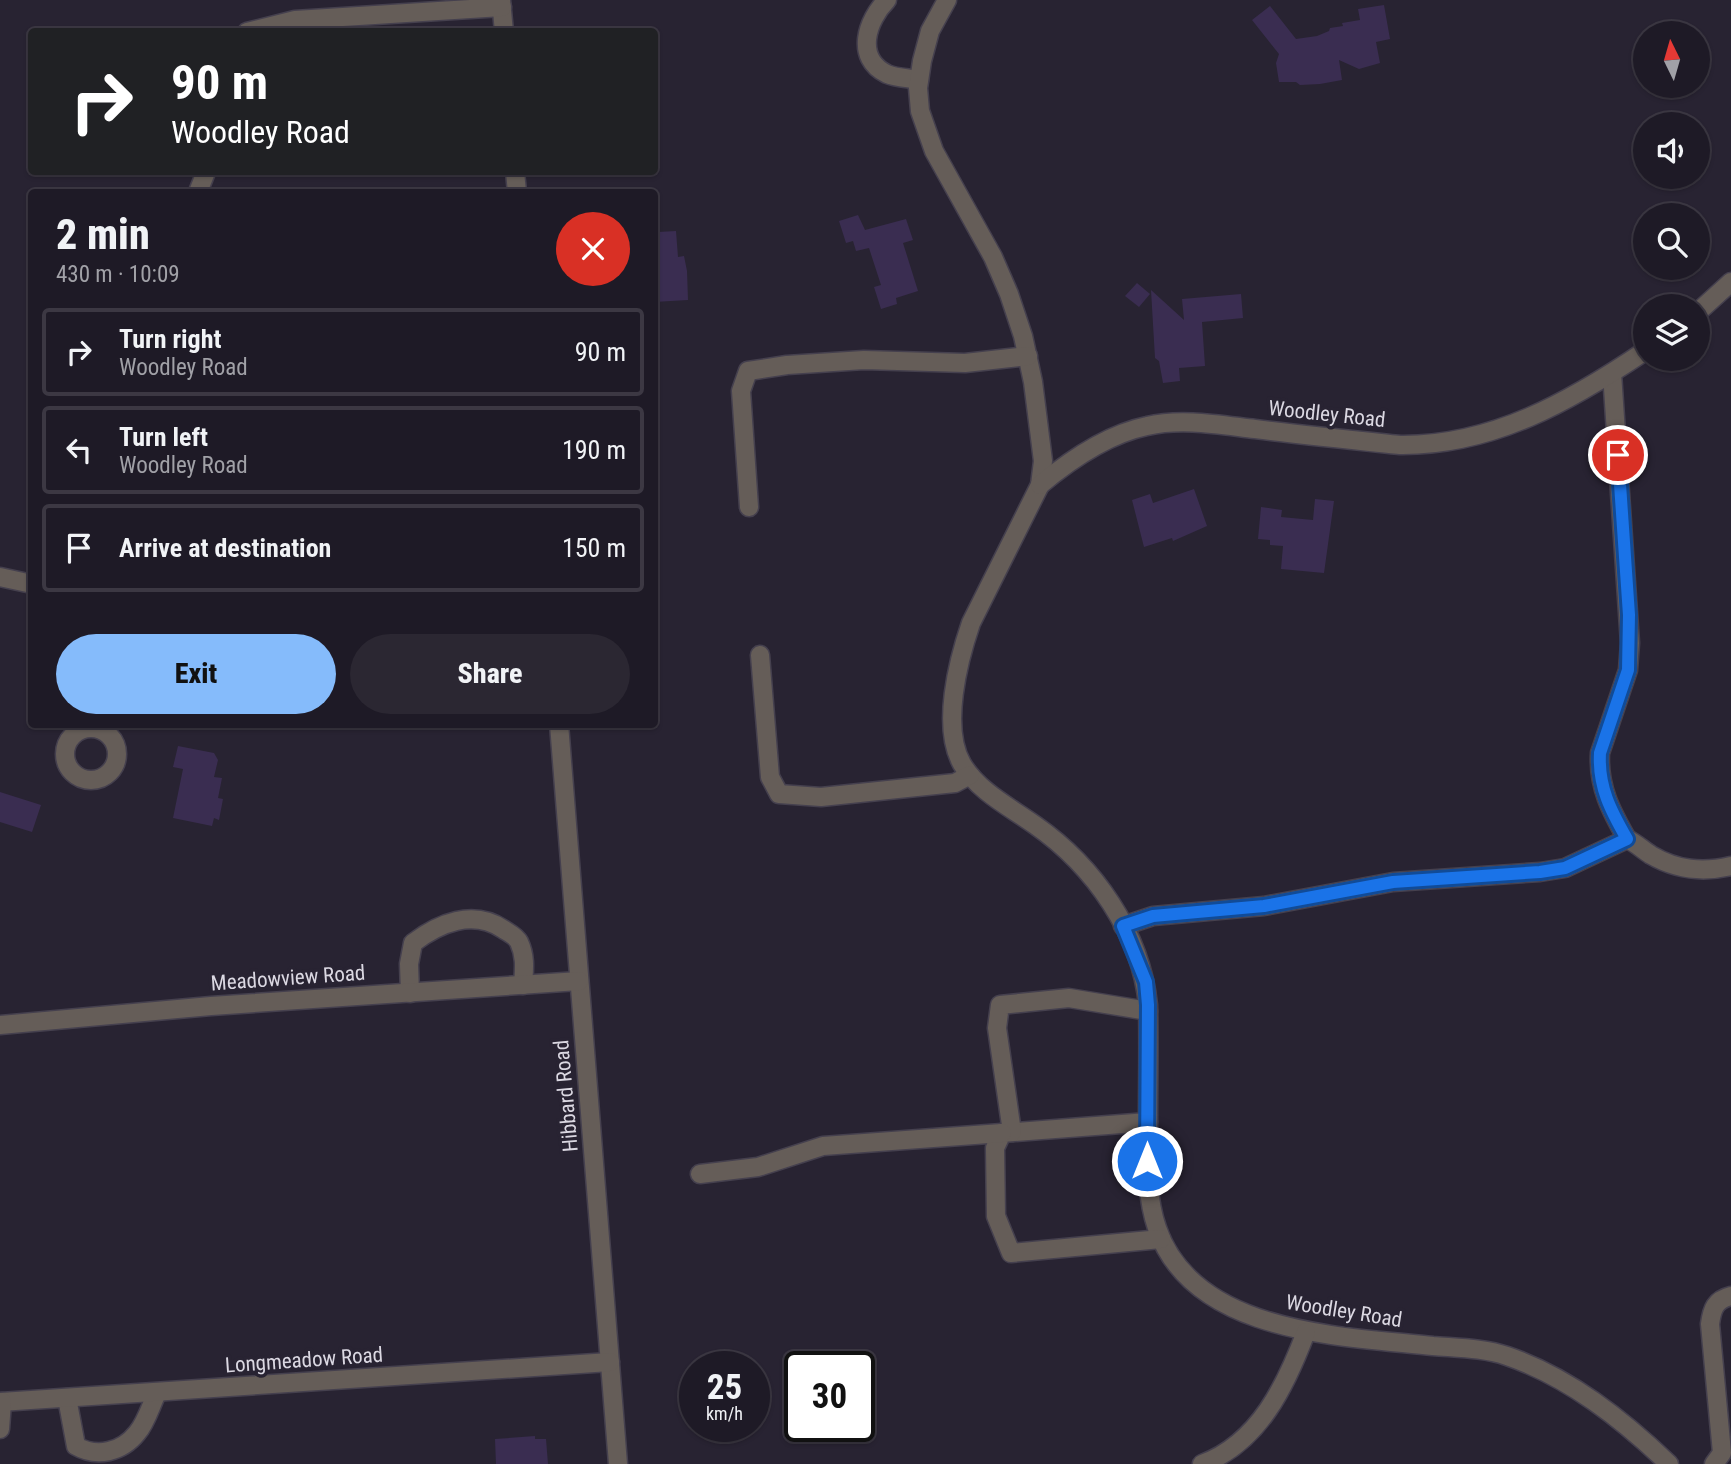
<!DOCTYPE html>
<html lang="en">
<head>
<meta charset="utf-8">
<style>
  :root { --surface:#1e1a26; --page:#2b2732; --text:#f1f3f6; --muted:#a1a1a7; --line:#3c3843; --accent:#85bbfb }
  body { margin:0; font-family:"Roboto Condensed",sans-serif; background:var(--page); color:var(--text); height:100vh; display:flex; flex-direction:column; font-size:26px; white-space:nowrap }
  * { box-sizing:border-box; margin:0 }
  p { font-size:23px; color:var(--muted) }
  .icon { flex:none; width:38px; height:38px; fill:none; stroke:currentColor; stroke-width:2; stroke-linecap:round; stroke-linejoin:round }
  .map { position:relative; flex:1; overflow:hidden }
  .details { position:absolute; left:28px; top:189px; width:630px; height:539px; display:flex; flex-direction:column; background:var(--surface); border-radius:7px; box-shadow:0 2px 5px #0004,0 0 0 2px var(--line) }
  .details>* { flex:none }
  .hud { position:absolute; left:28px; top:28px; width:630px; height:147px; border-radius:7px; box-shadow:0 2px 5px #0004,0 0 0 2px var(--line); background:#202124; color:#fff; overflow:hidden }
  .needle { width:46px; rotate:355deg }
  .tools { position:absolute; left:1633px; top:21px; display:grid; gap:14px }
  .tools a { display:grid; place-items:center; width:77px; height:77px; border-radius:50%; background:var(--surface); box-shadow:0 2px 5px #0004,0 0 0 2px var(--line); font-size:35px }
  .speed { position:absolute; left:679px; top:1351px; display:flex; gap:14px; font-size:35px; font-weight:700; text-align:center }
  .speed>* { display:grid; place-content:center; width:91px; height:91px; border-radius:50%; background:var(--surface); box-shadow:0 2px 5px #0004,0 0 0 2px var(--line); line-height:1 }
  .speed small { font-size:18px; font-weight:400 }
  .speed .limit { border:4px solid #111; border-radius:10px; background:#fff; color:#111 }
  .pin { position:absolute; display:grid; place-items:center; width:60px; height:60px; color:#fff; margin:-30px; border:4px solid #fff; border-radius:50%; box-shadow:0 2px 7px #0007 }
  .me { position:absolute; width:77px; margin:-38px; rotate:0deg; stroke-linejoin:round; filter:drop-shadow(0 0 5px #0008) }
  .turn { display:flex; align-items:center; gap:24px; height:147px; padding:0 28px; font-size:32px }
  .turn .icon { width:91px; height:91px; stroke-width:2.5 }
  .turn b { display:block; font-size:49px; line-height:60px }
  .round { display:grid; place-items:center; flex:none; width:74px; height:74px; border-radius:37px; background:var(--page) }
  .overview { display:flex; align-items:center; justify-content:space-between; height:119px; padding:0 28px }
  h1 { font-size:42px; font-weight:800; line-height:52px }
  .action { display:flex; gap:14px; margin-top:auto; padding:14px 28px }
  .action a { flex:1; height:80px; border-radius:42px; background:var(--accent); color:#111; font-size:28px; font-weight:800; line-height:80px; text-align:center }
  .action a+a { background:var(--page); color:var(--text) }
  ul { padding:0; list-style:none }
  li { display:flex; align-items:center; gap:21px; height:88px; margin:0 14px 10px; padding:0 14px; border:4px solid var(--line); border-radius:7px }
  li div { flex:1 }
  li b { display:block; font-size:26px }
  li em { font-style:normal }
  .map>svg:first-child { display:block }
  .building { fill:#3a2d51 }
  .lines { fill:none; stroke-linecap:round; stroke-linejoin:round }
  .minor-casing { stroke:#45404e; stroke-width:21 }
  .minor { stroke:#655d58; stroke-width:18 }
  .route-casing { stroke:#114b97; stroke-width:18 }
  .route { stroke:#1a73e8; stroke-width:12 }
  .labels { text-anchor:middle; stroke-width:7; stroke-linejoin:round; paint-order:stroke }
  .street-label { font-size:21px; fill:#dbd8e2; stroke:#282332 }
</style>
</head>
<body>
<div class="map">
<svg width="1731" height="1464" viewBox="0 0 1731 1464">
  <rect width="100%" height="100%" fill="#282332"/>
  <g class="building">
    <path d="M1384,5L1390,39L1376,42L1380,63L1359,69L1339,60L1342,80L1320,84L1300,85L1296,82H1279L1276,63L1279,54L1252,20L1270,6L1296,39L1317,36L1329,31L1330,28L1343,26L1342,23L1360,20L1358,9Z"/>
    <path d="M858,215L865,230L906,219L913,240L903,243L918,291L896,298L897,304L881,309L874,287L881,285L869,248L856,251L853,241L846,243L839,221Z"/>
    <path d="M676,231L678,257L684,256L687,271L688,300L654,302V256L660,255L658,232Z"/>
    <path d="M1137,283L1150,294L1139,307L1125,296Z"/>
    <path d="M1151,290L1184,320L1182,299L1241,294L1243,318L1202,322L1205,366L1179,368L1180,381L1163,383L1159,361L1155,358Z"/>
    <path d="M1194,489L1207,526L1173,541L1172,538L1144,547L1132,500L1150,494L1153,503Z"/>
    <path d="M1315,499L1334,501L1324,573L1281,569L1283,546L1270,545V540L1258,539L1261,507L1282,510L1281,517L1313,520Z"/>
    <path d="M178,746L214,753L218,760L214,777L222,778L218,798L223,799L219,820L214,818L212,826L173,818L183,769L173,767Z"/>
    <path d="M0,792L41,805L32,832L0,822Z"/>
    <path d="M535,1436V1439H546L548,1464H496L495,1439Z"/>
  </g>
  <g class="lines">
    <g class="minor-casing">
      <g id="minor">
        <path d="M501,0L504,32"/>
        <path d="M887,0C867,20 854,58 887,74C896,78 909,78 919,80"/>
        <path d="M947,0L930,31L922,61L918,88L920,111L934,151L993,257L1009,294L1023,336L1033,382L1043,461L1040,485L971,623C958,661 941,727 962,764C979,792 1010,807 1035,825C1094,866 1141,933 1148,1005C1149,1044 1148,1083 1148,1122C1148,1158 1145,1193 1157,1228C1193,1334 1341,1336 1433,1346C1457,1348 1484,1348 1507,1356C1569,1377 1623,1420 1669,1464"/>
        <path d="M247,32L295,20L502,7"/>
        <path d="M515,172L517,192"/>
        <path d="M198,192L206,172"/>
        <path d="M1698,312L1731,282"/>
        <path d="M1612,373L1630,643L1628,670L1600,753C1598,787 1611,811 1627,839"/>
        <path d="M1040,485C1070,460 1108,434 1147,426C1182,418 1220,425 1255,429C1303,435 1352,440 1400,445C1492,446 1571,401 1645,351"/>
        <path d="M749,507L741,391L748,371L787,365L864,360L965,363L1028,356"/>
        <path d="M0,577L32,584"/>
        <path d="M760,655L770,777L779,794L821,797L955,783L970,775"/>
        <path d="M559,724L618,1464"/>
        <circle cx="91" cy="754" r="26"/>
        <path d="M1123,926L1153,916L1264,906L1393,882L1540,872L1565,868L1627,839C1636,843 1643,850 1651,855C1677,870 1702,873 1731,866"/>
        <path d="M410,993L409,964L413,943C439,923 473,909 503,929C509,933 516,936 519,942C526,957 524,970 523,985"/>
        <path d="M0,1025L211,1006L579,981"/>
        <path d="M1148,1122L1002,1133L995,1148L996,1216L1011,1253L1161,1239"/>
        <path d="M1012,1132L997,1028L1000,1005L1069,998L1148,1011"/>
        <path d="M700,1174L758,1167L823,1146L1002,1133"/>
        <path d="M67,1398L76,1446C97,1458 122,1452 137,1433C146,1423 151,1405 157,1393"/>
        <path d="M0,1402L610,1362"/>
        <path d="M0,1429L2,1402"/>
        <path d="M1202,1464C1259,1443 1286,1385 1306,1332"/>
        <path d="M1714,1464L1722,1453L1710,1324C1712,1309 1715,1300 1731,1296"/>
      </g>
    </g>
    <use href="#minor" class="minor"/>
  </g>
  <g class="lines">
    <g class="route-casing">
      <path id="route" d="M1147,1161L1148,1005L1146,982L1123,926L1153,916L1264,906L1393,882L1540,872L1565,868L1627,839C1611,811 1598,787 1600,753L1628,670L1629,615L1618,455"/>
    </g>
    <use href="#route" class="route"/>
  </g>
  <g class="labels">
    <g class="street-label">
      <text transform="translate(1327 414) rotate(6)" y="7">Woodley Road</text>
      <text transform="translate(288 978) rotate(-4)" y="7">Meadowview Road</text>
      <text transform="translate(566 1096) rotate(-95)" y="7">Hibbard Road</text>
      <text transform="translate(1344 1311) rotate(9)" y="7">Woodley Road</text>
      <text transform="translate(304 1360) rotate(-4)" y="7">Longmeadow Road</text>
    </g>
  </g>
</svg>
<div class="tools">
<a><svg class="needle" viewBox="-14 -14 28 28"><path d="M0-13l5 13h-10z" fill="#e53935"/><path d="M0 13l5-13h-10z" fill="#a1a1a7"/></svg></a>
<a><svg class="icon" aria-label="sound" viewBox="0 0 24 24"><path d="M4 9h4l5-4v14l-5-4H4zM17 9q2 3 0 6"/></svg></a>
<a><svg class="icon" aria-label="search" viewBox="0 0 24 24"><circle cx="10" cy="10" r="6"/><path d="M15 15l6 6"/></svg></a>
<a><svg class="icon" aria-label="layers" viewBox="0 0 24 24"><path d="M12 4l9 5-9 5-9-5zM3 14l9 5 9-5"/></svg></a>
</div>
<div class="speed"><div>25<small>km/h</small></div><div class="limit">30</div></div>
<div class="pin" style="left:1618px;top:455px;background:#d93025"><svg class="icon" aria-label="arrive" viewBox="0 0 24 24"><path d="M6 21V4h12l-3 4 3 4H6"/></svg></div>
<svg class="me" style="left:1147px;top:1161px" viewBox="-20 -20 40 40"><circle r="17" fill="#1a73e8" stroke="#fff" stroke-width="3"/><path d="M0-11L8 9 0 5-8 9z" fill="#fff"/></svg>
<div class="hud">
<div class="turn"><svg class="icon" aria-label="right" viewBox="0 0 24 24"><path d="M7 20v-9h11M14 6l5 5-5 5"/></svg><div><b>90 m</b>Woodley Road</div></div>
</div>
<section class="details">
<div class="overview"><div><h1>2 min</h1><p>430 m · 10:09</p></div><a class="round" style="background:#d93025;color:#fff"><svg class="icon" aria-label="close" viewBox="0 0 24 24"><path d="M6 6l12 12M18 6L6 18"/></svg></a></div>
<ul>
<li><svg class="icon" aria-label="right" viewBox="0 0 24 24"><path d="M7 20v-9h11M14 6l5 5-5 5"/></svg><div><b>Turn right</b><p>Woodley Road</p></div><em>90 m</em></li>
<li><svg class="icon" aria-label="left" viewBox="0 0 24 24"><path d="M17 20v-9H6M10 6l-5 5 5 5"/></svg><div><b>Turn left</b><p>Woodley Road</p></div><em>190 m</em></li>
<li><svg class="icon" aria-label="arrive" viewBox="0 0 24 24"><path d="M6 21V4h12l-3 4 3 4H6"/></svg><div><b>Arrive at destination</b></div><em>150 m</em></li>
</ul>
<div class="action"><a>Exit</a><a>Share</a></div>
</section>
</div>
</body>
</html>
